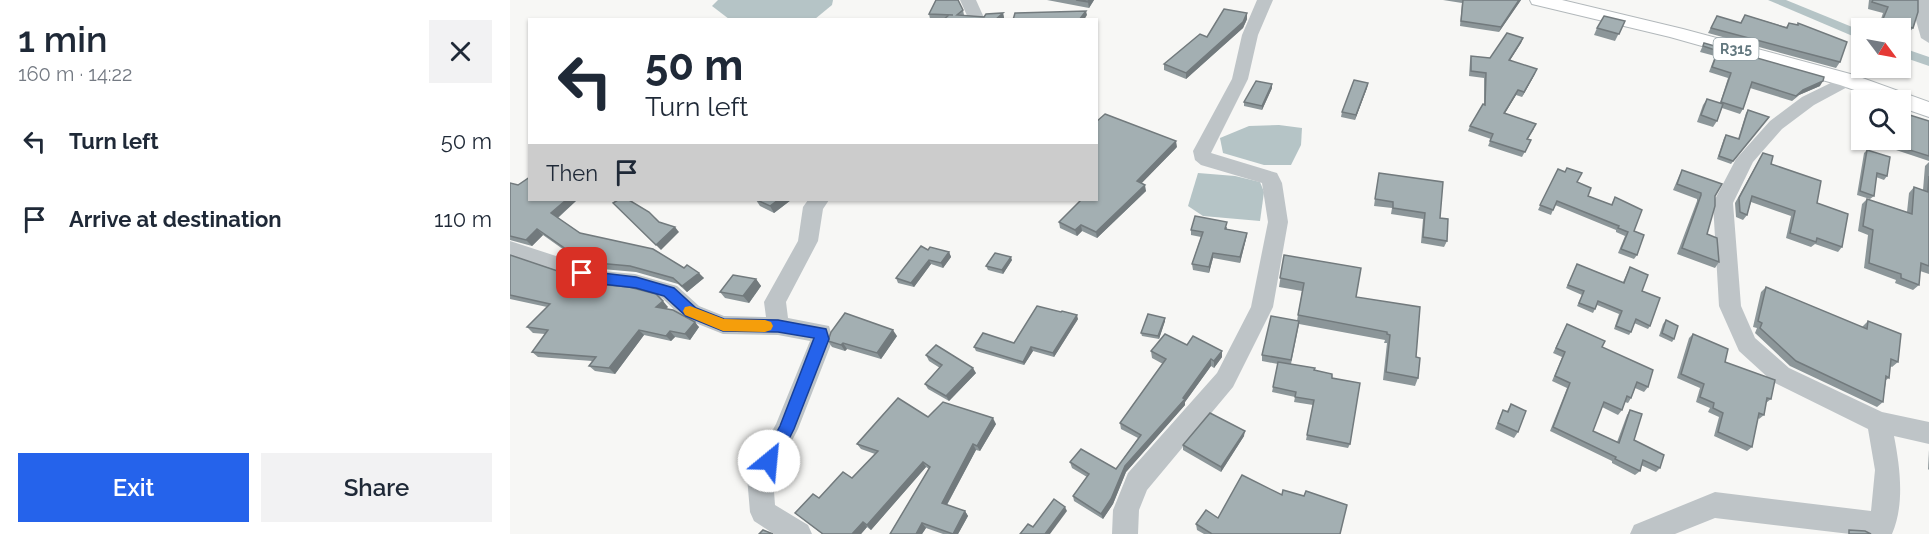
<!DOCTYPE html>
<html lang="en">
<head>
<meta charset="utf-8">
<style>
  :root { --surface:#fff; --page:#f2f2f3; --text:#1f2937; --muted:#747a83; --accent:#2563eb }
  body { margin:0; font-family:Raleway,sans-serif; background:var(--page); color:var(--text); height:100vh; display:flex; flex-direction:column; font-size:22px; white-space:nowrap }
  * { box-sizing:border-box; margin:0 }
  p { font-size:20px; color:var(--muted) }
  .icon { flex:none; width:33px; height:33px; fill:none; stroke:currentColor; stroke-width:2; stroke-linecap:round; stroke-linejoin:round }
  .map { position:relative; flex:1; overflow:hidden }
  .details { display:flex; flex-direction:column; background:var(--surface); width:510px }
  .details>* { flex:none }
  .banner { position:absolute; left:18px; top:18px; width:570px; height:183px; border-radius:0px; box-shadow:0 2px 4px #0004; background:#fff; color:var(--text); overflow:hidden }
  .needle { width:39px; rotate:122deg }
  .buttons { position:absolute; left:1341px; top:18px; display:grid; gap:12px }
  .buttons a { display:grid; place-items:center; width:60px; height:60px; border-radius:0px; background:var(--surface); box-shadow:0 2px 4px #0004; font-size:30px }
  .pin { position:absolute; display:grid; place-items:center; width:51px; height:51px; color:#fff; margin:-26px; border-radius:12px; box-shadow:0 3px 9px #0006 }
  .me { position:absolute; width:66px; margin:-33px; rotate:28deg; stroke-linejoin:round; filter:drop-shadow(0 0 4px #0008) }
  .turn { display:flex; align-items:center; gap:21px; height:126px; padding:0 18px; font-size:27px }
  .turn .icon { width:78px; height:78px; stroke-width:2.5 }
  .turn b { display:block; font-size:42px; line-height:51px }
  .then { display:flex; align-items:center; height:57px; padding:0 18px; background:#0003; gap:12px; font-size:22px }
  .round { display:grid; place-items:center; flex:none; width:63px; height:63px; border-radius:0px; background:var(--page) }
  .summary { display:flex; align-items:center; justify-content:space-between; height:102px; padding:0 18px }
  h1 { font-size:36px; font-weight:600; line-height:45px }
  .cta { display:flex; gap:12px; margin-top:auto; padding:12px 18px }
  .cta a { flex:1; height:69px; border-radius:0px; background:var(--accent); color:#fff; font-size:24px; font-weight:600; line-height:69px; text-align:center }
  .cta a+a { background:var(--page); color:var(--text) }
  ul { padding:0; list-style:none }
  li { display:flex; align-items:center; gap:18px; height:78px; padding:0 18px }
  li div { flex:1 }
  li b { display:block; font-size:22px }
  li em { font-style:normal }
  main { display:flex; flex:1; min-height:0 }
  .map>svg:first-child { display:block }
  .water { fill:#b5c4c6 }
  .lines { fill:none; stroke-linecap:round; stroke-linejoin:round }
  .canal { fill:#b5c4c6; fill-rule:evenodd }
  .major-casing { stroke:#b2b8bb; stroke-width:2 }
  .minor { fill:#bec4c7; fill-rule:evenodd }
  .major { fill:#fff; fill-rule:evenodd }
  .wall { fill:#8c9699 }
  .shaded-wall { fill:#727a7d }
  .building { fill:#a3afb2; stroke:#727a7d; stroke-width:1.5 }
  .route { fill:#2563eb; stroke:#184099; stroke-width:1.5 }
  .slow { fill:#f59e0b }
  .labels { text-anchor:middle; stroke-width:6; stroke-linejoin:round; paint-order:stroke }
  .shield { fill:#fff; stroke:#92a0a5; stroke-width:1.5 }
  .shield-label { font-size:14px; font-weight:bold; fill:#63787f }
</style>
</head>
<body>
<main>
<section class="details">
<div class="summary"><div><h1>1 min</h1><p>160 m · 14:22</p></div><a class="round"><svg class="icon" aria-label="close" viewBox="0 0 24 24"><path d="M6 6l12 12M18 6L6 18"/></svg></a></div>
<ul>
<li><svg class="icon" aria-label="left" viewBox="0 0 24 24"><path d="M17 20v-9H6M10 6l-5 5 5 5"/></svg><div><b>Turn left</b></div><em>50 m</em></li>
<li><svg class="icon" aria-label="arrive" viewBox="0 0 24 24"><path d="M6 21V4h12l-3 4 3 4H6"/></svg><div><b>Arrive at destination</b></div><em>110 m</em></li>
</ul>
<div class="cta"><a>Exit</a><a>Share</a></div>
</section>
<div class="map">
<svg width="1419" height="534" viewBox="0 0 1419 534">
  <rect width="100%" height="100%" fill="#f7f7f5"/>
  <g class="water">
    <path d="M208,0H323L322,5L305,19H219L202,6Z"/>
    <path d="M769,125L792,128L791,145L781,165H754L713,153L710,138L739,126Z"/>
    <path d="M688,173L725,176L750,182L754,192L750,221L693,216L678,206Z"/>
  </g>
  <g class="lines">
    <g class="canal">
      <path d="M1258,0H1276L1352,31V40Z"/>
      <path d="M1390,47L1419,57V66L1390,56Z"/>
    </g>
    <g class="major-casing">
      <path id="major" d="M1020,0H1052L1173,29L1344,75L1419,102V117L1390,107V100H1373L1330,85L1160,37L1022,4Z"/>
    </g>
    <g class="minor">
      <path d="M450,0H466L475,20H459Z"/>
      <path d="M747,0H763L748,35L738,79L701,153L767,173L772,183L778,222L763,307L723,387L637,490L629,510L628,534H602L603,510L618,473L707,373L741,307L758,222L752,183L691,165L685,160L683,151L722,79L732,35Z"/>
      <path d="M1407,0H1419V43L1411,38L1405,17Z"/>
      <path d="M1337,75L1343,76L1345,80L1343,84L1304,105L1272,129L1243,162L1223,203L1231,306L1245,338L1279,368L1372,412L1419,422V444L1384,436C1390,467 1395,504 1382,534H1340L1205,518L1165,534H1120L1124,525L1205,492L1361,511L1365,470L1358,429L1263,382L1229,351L1209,306L1203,203L1226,159L1260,121L1292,97Z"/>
      <path d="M298,200H319L313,209L308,241L276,302L278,318L319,326L323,339L288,429L263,478L265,505L298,525L302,534H264L244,521L240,512L237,477L266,424L300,341L268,335L213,334L173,318L152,298L125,290L92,287L0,257V241L92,271L125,274L167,286L189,306L214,316L256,317L254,302L288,241L293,207Z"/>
    </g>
    <use href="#major" class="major"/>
  </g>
  <g class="wall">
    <path d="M537,0H584L579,8Z"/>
    <path d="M933,0H1011L989,32L950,26L952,3Z"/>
    <path d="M1359,0H1408L1403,28L1398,34L1390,32V28H1379L1369,25L1373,13L1358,9Z"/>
    <path d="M453,10L454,15L474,17L493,13L494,18L492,20L420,19L419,14Z"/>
    <path d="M737,13V19L733,28L676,79L654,70V64Z"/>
    <path d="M1235,15L1276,27L1279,23L1287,25L1288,23L1330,62L1326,68L1198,33L1207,16L1230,23Z"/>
    <path d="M1115,21L1105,41L1084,35L1087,28Z"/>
    <path d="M1013,38L1011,43L1000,60L1025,74L1012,97L1006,95L995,113L1024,129L1018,139L1021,140L1012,157L978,146L981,139L958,131L960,126L974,104V78L959,76L960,61L961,56L980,58Z"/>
    <path d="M1194,43L1310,86L1289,95L1282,101L1240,88L1233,109L1230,114L1212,108L1207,121L1203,127L1187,122L1193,105L1197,99L1210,103L1218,78L1199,72L1205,56L1190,52Z"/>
    <path d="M858,83L857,88L845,120L831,117L832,112Z"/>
    <path d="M762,84V88L752,110L734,106V102Z"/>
    <path d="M1350,92L1352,100V125L1342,122L1347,96Z"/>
    <path d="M1238,110L1259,117L1221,164L1207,159L1214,138L1216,135L1228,139L1236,113Z"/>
    <path d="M1419,121V161L1371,145V140H1390Z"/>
    <path d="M667,147L631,183L636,191L587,238L572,231L567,236L550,228L549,222Z"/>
    <path d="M1357,150L1377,176L1374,180L1366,177L1364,196L1360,199L1347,195L1354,153Z"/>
    <path d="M1253,153L1261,164L1307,203L1332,247L1328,252L1305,244L1301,247L1276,238L1281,216L1241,202L1237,215L1233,220L1226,217L1225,203L1250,158Z"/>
    <path d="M1419,162V274L1410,271L1409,285L1403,290L1385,283L1386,280L1354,268L1358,235L1348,231L1352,204L1357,199L1397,212L1399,193L1404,187L1413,190L1415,166Z"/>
    <path d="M1048,169L1067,182L1078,196L1101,205L1105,197L1124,231L1127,255L1124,259L1108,253L1115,236L1106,232V230L1045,205L1041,215L1028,210Z"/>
    <path d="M1172,170L1205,196L1197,234L1209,262L1205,268L1167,254L1187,201V199L1163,190L1169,176Z"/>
    <path d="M868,179L930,218L937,241L934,247L911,243L913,219L881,214L882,208L864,206Z"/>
    <path d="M0,183L20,200H67L48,218L70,233L174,268L194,278L177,292L168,284L126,272L92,269L71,262L33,235L22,246L0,240Z"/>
    <path d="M246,200H281L264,213L250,206Z"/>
    <path d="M717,227V230L737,233L736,239L730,263L703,258L699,273L683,270L682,264L691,237L681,235V230Z"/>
    <path d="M418,250L439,252L441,257L433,268L421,264L404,287L388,283L386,278Z"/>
    <path d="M0,255L158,307L155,309L189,327L180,340L165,337L161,341L134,335L105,374L85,371L79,366L82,361L28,357L22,352L35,334L23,333L17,327L37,307L0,299Z"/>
    <path d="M774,255L846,297L906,357L908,378L905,386L873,380L877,343H874L875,340L789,324L781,364L804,370L822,378L840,444L838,448L796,440L803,405L784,402L785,397L762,392L768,364L752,361V355L787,321L792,291L769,287Z"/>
    <path d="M502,260L493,274L478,270L476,266Z"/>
    <path d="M1066,267L1113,282L1120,267L1132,291L1140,326L1138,329L1124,323L1121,332L1119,335L1104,329L1109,314L1087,305L1083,313L1067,306L1072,295L1056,288Z"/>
    <path d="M246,279L251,286L239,303L215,298L210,292Z"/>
    <path d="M1256,287L1352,327L1358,321L1388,362L1382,367L1380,366L1379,378L1376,380L1373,402L1367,407L1280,366L1245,333L1247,328L1243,327L1251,292Z"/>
    <path d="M655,318V321L649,339L632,336L631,333Z"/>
    <path d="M568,319L544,357L523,351L514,365L466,351L464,347L504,343Z"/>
    <path d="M1156,320L1164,339L1162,342L1149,336L1153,324Z"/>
    <path d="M1057,324L1092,347L1138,387L1134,392L1125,388L1121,398L1118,403L1115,402L1112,410L1108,415L1092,407L1083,431L1107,442L1117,415L1120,410L1124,440L1150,468L1146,472L1131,465L1130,471L1125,475L1102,463V461L1040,431L1057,388L1042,381L1052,357L1043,353Z"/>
    <path d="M1183,334L1215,362L1261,399L1256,403L1254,415L1249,419L1248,418L1242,447L1237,451L1204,436L1209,417L1198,412L1200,408L1186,402L1190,388L1167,378L1179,338Z"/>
    <path d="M387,336L371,359L337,349L335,351L322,347L318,341Z"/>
    <path d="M677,345L712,357L704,368L701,366L675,402V405L616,472L603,504L593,519L564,501L563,496L577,477L562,468L560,462L606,469L628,438L611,429L610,423L653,364L642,358L641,351Z"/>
    <path d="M416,355L466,373L439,401L418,389L415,384L430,368L419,361Z"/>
    <path d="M1001,404L1008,432L1004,438L985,429L993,410L997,411Z"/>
    <path d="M418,417L486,424L470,451L466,450L437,505L455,511L458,516L448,534H433L416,528L412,534H380L419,469L416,467L361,530L357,527L351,534H312L285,513L342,478L365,454L351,449L347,444Z"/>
    <path d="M734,436L711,472L673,450V445Z"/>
    <path d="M1419,450V470L1418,469Z"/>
    <path d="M708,518L830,534H694L687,530L686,524Z"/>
  </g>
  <g class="shaded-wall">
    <path d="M579,0H584L579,8L578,2Z"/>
    <path d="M1009,0H1011L989,32L991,27Z"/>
    <path d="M576,11L577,15L574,20H569Z"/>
    <path d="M493,13L494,18L492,20H485Z"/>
    <path d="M737,13V19L733,28L676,79V73Z"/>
    <path d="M1013,38L1011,43L997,65L999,60Z"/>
    <path d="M1027,69L1025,74L1012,97L1014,92Z"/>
    <path d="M1313,81L1310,86L1289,95L1282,101L1293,90Z"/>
    <path d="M858,83L857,88L845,120L846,115Z"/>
    <path d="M762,84V88L752,110V106Z"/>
    <path d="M1008,90L1006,95L992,118L994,113Z"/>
    <path d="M666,141L667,147L628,187L627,181Z"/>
    <path d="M635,185L636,191L587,238L586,232Z"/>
    <path d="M56,200H67L46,219L41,213Z"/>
    <path d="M268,200H281L264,213L260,206Z"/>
    <path d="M571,225L572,231L567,236L565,230Z"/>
    <path d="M165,227L169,232L151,250L146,245Z"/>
    <path d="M27,229L33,235L22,246L16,240Z"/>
    <path d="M737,233L736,239L730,263V257Z"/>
    <path d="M439,252L441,257L433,268L431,263Z"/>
    <path d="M703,253V258L699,273V267Z"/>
    <path d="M501,257L502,260L493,274L492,270Z"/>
    <path d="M419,260L421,264L404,287L401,283Z"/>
    <path d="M189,273L194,278L177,292L172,286Z"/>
    <path d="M246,279L251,286L239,303L233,296Z"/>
    <path d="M153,301L158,307L151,313L146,307Z"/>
    <path d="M567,315L568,319L544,357L543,353Z"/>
    <path d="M655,318V321L649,339L648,336Z"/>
    <path d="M185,322L189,327L180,340L175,334Z"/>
    <path d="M129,330L134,335L105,374L99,368Z"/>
    <path d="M383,330L387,336L371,359L367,353Z"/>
    <path d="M160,331L165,337L161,341L156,336Z"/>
    <path d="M333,343L337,349L335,351L331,345Z"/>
    <path d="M521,347L523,351L514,365L513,362Z"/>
    <path d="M712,351V357L704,368V361Z"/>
    <path d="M701,359V366L675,402V405L616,472L603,504L593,519L591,514L615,466L673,398Z"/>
    <path d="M463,368L466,373L439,401L436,396Z"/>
    <path d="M483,418L486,424L470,451L467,446Z"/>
    <path d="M735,431L734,436L711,472V467Z"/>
    <path d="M463,444L466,450L435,508L432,503Z"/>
    <path d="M413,462L416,467L361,530L357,525Z"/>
    <path d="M555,507L557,511L540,534H535Z"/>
    <path d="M455,511L458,516L448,534H443Z"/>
    <path d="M353,522L357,527L351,534H342Z"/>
    <path d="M412,523L416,528L412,534H406Z"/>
  </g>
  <g class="building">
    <path d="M426,0H448L453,10L447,15L474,17L476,14L493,13L485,20H433L439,15H443L419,14Z"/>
    <path d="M566,0H579L578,2Z"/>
    <path d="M953,0H1009L991,27L951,21Z"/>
    <path d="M1363,0H1408V12L1403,28L1373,19L1378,7L1362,2Z"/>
    <path d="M714,9L737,13L733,22L676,73L654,64L690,34L697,37Z"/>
    <path d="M576,11L569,20H503L505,13Z"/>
    <path d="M1235,15L1277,28L1279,23L1288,25V23L1337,42L1330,62L1201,28L1207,16L1231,23Z"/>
    <path d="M1094,16L1115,21L1109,34L1087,28Z"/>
    <path d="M997,33L1013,38L999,60L1027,69L1014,92L1008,90L994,113L1026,124L1017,139L1021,140L1015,152L980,141L983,134L960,126L973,104L975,105L976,73L961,71V56L980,58Z"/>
    <path d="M1194,43L1314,77L1313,81L1293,90L1286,96L1242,82L1233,109L1211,102L1221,73L1202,67L1208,51L1193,46Z"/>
    <path d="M844,80L858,83L846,115L832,112Z"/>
    <path d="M746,81L762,84L752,106L734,102Z"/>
    <path d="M1350,92L1386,99L1385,100H1352V120L1345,118Z"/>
    <path d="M1197,99L1213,104L1207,121L1191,115Z"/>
    <path d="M1238,110L1259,117L1223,161L1209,156L1216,135L1229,139Z"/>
    <path d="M1390,112L1419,121V156L1374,142V140H1390Z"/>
    <path d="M595,114L666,141L627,181L635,185L586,232L571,225L565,230L549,222L571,200H586V122Z"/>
    <path d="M1357,150L1380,157L1377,176L1367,173L1364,196L1350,191Z"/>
    <path d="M1253,153L1263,156L1261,164L1311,181L1307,203L1338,214L1332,247L1307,238L1306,242L1280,233L1285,211L1242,196L1237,215L1230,212L1229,198Z"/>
    <path d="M1057,168L1072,173L1067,182L1081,188L1078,196L1102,205L1105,197L1132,210L1124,231L1134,235L1127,255L1111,249L1118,232L1108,228L1109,226L1047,201L1043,210L1030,205L1048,169L1055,172Z"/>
    <path d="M1172,170L1212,184L1205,196V206L1197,234L1207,238L1209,262L1172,248L1191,195V193L1167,184Z"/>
    <path d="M869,173L933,182L930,218L938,219L937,241L913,237L915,213L883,208V202L865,199Z"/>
    <path d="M1419,176V266L1411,263L1409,285L1391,278V274L1359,263L1363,230L1353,226L1357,199L1402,214L1404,187L1418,192Z"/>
    <path d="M20,177V200H56L41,213L70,233L143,249L174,268L177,265L189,273L172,286L163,278L120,266L87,263L66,256L27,229L16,240L0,236V183L8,185Z"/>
    <path d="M108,200H119L139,212L149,222L165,227L146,245L103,203Z"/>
    <path d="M247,200H268L260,206Z"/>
    <path d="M685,216L717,222L715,229L737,233L730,257L703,253L699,267L682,264L693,232L681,230Z"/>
    <path d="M411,246L418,250L420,247L439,252L431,263L419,260L401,283L386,278Z"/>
    <path d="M485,253L501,257L492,270L476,266Z"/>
    <path d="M0,255L86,284L119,287L146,294L153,301L146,307L163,310L185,322L175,334L160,331L156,336L129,330L99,368L79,366L86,357L22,352L38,330L17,327L40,304L0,295Z"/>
    <path d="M774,255L851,268L846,297L910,307L906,357L910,358L908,378L876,372L880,335L877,334V332L788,315L794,283L770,278Z"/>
    <path d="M1067,264L1114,283L1120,267L1138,275L1132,291L1150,298L1140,326L1126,319L1121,332L1106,326L1112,311L1088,301L1085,309L1069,303L1074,291L1058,285Z"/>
    <path d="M223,275L246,279L233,296L210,292Z"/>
    <path d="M1256,287L1357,329L1358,321L1391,334L1388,362L1381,359L1379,378L1376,376L1373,402L1286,361L1250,328L1252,323L1248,321Z"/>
    <path d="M527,306L551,312L552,311L567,315L543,353L521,347L513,362L464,347L473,333L504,343Z"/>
    <path d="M335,313L383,330L367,353L333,343L331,345L318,341L321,332Z"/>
    <path d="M638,314L655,318L648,336L631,333Z"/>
    <path d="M761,316L789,321L781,360L752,355Z"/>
    <path d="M1156,320L1168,326L1164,339L1152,333Z"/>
    <path d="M1057,324L1095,341L1092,347L1143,370L1138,387L1127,382L1121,398L1117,396L1112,410L1094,402L1083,431L1109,443L1120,410L1132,414L1124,440L1154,455L1150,468L1133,460L1130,471L1105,459L1106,457L1043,427L1060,383L1045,376L1055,352L1046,348Z"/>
    <path d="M655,334L677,345L683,336L712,351L704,361L701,359L673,398L675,399L615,466L601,499L591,514L563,496L579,474L560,462L571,449L606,469L631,435L610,423L656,359L641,351Z"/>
    <path d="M1183,334L1218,349L1215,362L1265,380L1261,399L1257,398L1254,415L1249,413L1242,447L1208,432L1213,413L1203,408L1204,403L1190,397L1194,384L1171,374Z"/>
    <path d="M426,345L463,368L436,396L415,384L432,365L416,355Z"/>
    <path d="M768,362L805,368L804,370L822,374V378L850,383L840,444L797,435L804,400L785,397L786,392L763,387Z"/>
    <path d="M388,398L418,417L433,402L483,418L467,446L463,444L432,503L455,511L443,534L412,523L406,534H380L420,467L413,462L357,525L353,522L342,534H313L285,513L303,494L309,498L333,472L342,478L368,451L347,444Z"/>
    <path d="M1001,404L1016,411L1008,432L988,423L993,410L998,412Z"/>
    <path d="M700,413L735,431L711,467L673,445Z"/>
    <path d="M732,475L772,495L773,490L794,496L796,491L837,505L830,534H702L686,524L696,510L708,518Z"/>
    <path d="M544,499L555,507L535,534H510L518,524L523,527Z"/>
    <path d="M253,530L263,534H249Z"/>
    <path d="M1339,530L1355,531L1361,534H1339Z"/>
  </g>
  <path class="route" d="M72,268L92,273L126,277L164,288L186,308L214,319L268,320L316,329L319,339L284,429L265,467L259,469L253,467L251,461L270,426L304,338L268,332L213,331L176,316L154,296L126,288L92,284L67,277L65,273L67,269Z"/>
  <path class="slow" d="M180,306L214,319L255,320L261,322L263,326L261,330L255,332L213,331L175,315L173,311L175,307Z"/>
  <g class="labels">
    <rect class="shield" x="1203.5" y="38" width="45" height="22" rx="4.5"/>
    <g class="shield-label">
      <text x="1226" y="54">R315</text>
    </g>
  </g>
</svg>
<div class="buttons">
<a><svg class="needle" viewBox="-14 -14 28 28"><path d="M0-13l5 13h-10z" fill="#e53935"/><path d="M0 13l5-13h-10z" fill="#747a83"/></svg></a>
<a><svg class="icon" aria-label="search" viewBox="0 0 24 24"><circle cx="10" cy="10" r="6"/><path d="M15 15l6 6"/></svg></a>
</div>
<div class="pin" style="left:72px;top:273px;background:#d93025"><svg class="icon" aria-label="arrive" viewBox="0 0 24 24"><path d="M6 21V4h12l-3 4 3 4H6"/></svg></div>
<svg class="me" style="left:259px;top:461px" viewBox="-20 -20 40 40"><circle r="19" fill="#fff"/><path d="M0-13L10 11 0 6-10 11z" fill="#2563eb"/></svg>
<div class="banner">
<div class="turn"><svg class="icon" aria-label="left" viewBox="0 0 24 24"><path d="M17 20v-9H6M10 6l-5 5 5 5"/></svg><div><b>50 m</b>Turn left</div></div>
<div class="then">Then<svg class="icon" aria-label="arrive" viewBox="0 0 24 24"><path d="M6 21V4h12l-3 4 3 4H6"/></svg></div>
</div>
</div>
</main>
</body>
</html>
